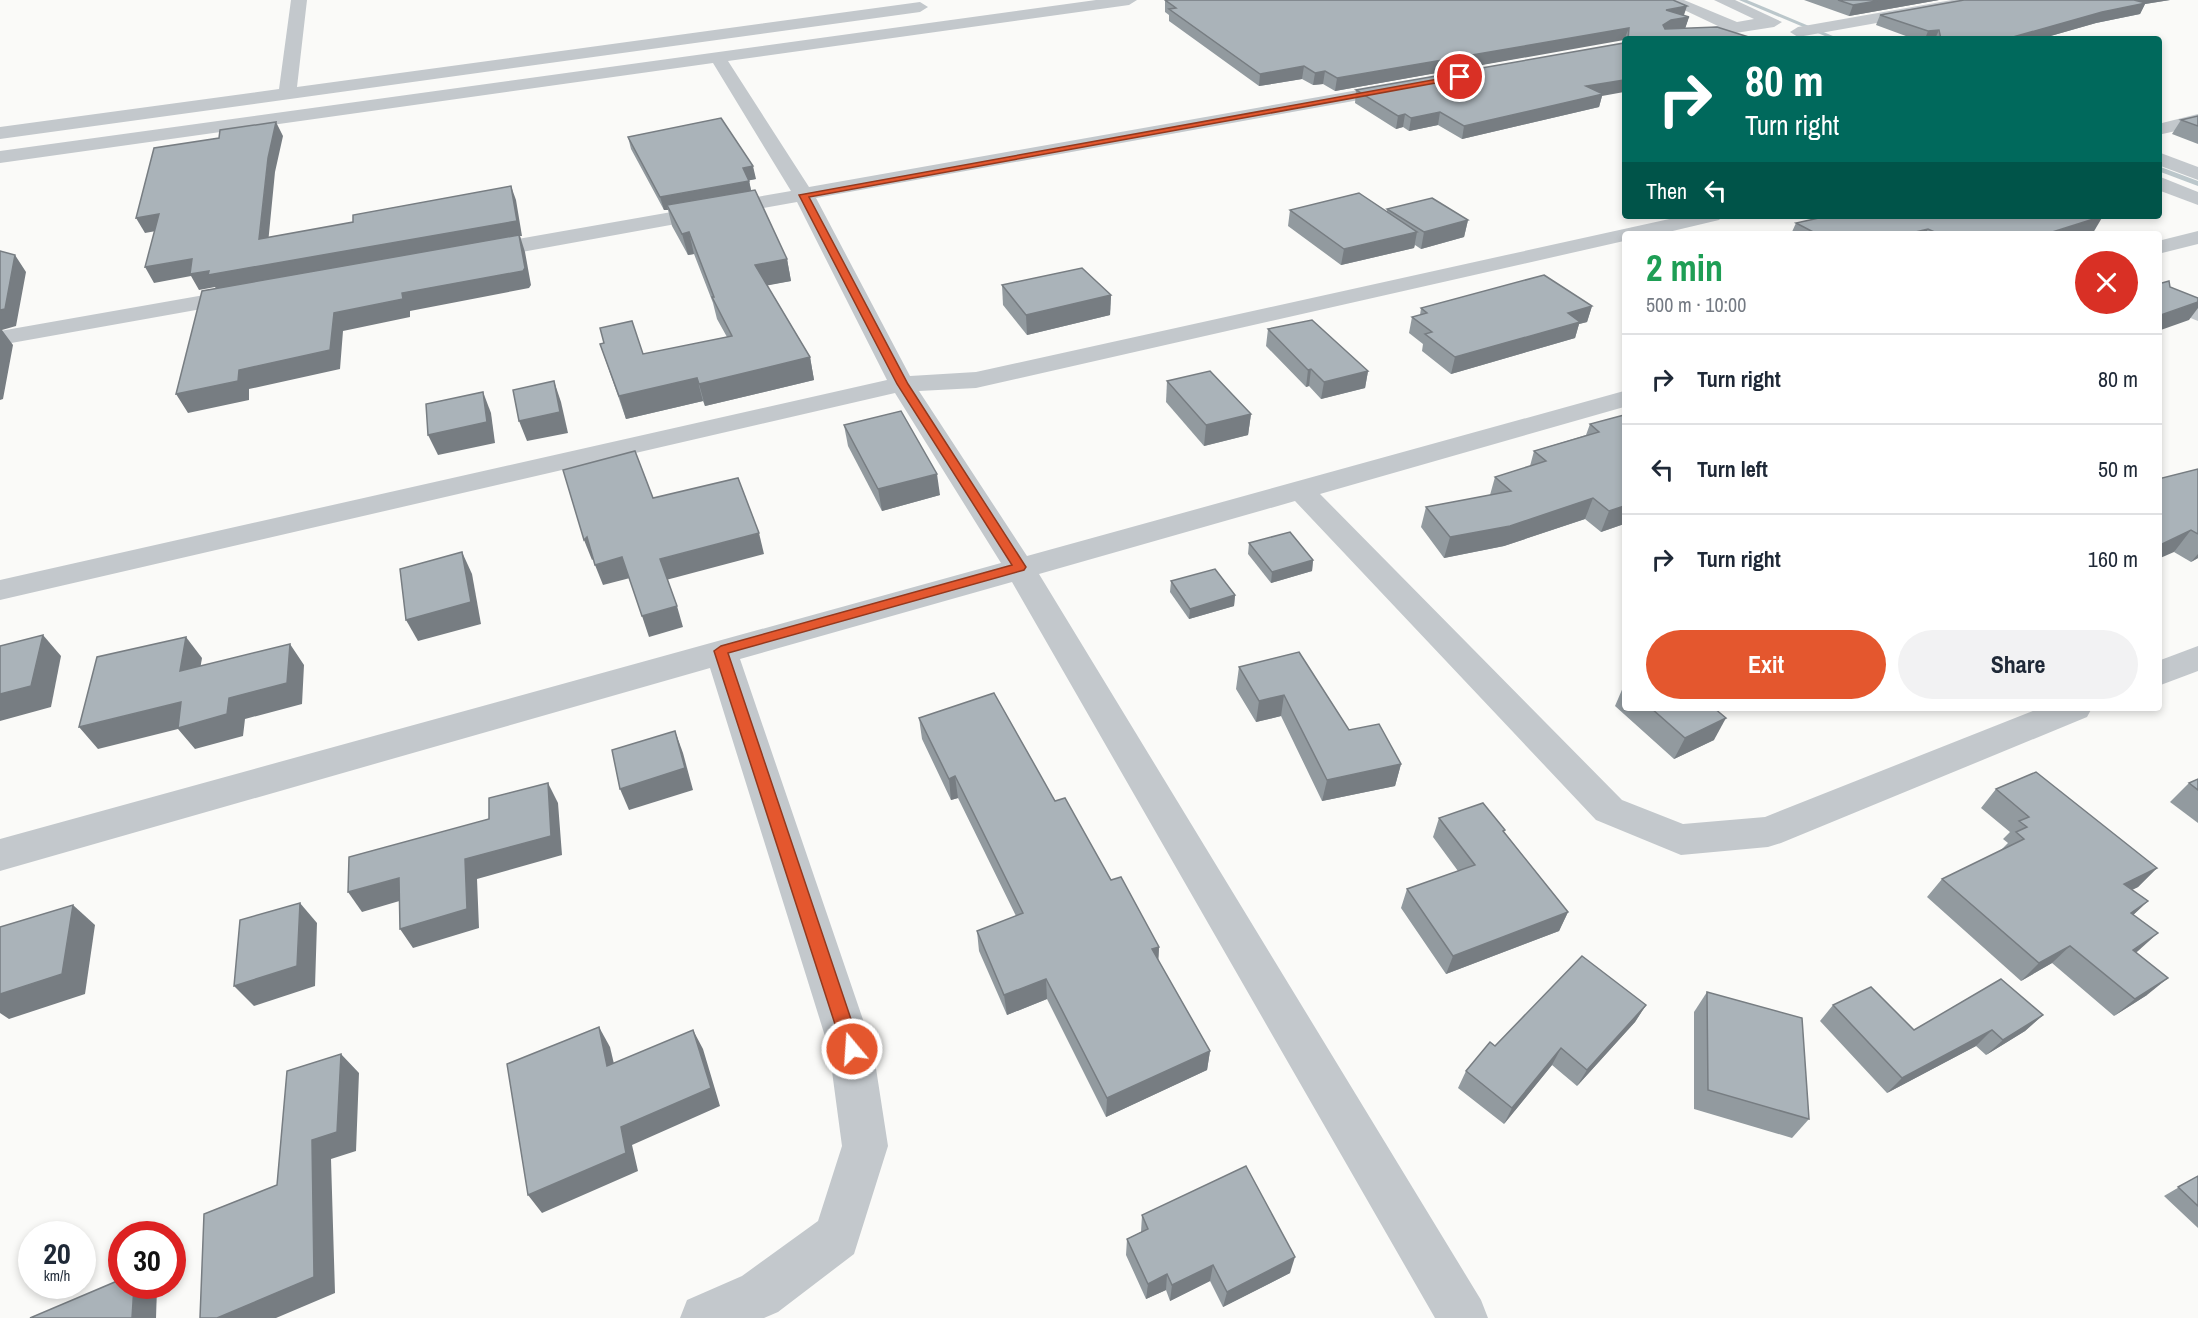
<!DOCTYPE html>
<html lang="en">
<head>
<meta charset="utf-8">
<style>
  :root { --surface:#fff; --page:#f2f2f3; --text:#1f2937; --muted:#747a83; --line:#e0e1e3; --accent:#e4572e }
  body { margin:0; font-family:"Archivo Narrow",sans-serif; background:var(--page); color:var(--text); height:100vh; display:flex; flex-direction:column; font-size:22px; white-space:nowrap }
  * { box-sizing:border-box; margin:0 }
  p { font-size:20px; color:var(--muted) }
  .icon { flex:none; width:33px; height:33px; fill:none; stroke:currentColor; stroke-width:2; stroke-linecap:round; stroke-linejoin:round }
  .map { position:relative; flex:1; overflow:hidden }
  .side { position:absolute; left:1622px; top:231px; width:540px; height:480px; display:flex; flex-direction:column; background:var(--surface); border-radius:6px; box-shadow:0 3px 9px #0003 }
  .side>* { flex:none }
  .top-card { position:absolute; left:1622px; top:36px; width:540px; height:183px; border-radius:6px; box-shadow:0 3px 9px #0003; background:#00695c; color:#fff; overflow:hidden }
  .speed { position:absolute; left:18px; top:1221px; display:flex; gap:12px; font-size:30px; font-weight:700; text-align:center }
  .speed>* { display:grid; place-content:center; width:78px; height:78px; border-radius:50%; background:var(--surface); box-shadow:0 3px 9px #0003; line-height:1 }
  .speed small { font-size:15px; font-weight:400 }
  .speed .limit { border:9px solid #d22; background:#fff; color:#111 }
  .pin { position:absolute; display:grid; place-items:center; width:51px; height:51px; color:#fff; margin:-26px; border:3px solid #fff; border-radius:50%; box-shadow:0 2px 6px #0007 }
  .me { position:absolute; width:66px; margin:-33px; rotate:342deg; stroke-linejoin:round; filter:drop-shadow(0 0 4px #0008) }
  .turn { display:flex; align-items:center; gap:21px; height:126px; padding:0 24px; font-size:27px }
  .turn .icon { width:78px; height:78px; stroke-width:2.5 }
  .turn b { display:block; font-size:42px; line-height:51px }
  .then { display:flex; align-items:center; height:57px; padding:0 24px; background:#0003; gap:12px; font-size:22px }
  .round { display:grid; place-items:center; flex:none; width:63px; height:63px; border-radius:32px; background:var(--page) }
  .headline { display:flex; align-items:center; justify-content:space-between; height:102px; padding:0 24px }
  h1 { font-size:36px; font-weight:800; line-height:45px; color:#1e9e55 }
  .action { display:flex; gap:12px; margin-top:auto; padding:12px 24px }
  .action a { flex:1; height:69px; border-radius:36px; background:var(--accent); color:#fff; font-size:24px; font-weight:800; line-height:69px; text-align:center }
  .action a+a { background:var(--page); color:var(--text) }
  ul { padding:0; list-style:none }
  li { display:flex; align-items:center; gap:18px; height:90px; padding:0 24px; border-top:2px solid var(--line) }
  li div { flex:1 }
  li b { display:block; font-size:22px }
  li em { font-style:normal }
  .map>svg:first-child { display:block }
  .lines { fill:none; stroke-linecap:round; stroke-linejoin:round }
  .stream { fill:#bbc7cb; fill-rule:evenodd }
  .street { fill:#c3c8cc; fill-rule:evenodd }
  .wall { fill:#929a9f }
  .shaded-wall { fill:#777d82 }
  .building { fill:#aab3b9; stroke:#777d82; stroke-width:1.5 }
  .route { fill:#e4572e; stroke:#94391e; stroke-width:1.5 }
</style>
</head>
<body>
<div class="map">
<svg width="2198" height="1318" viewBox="0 0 2198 1318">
  <rect width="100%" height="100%" fill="#fafaf8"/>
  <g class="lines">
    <g class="stream">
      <path d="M1739,0H1747L1840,39H1832Z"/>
      <path d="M2158,166L2198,181V186L2158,171Z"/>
    </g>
    <g class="street">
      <path d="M291,0H307L297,87L920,2L928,7L920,12L0,139V127L279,89Z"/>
      <path d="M1096,0H1137L1129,5L728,61L809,187L1398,83L1407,88L1398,93L816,198L910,376L976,372L1683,216H1723L1719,220L1660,234H1624V241L976,388L919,391L1027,556L1624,391V407L1320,494L1622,800L1683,824L1765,817L2040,708H2092L2087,717L1781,843L1768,847L1681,855L1596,820L1295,501L1039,574L1481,1300L1488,1318H1435L1012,582L740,659L873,1049L888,1146L854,1254L778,1312L764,1318H680L687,1300L742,1276L818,1221L842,1146L829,1049L710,668L0,871V839L1001,563L895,393L0,600V580L887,380L797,202L478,260L470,258L467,253L470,248L478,246L791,191L713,63L0,163V151Z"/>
      <path d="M1663,0H1684L1737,22L1754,19L1714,0H1735L1782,22L1774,27L1697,39H1661L1669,34L1718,26Z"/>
      <path d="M1952,0H1986L1978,5L1798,37L1790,32L1798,27Z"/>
      <path d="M2198,114V126L2158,135V124Z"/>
      <path d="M2158,152L2198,167V180L2158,165Z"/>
      <path d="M2158,176L2198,192V205L2158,190Z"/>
      <path d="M2198,231V244L2158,254V241Z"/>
      <path d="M244,288L252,290L256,295L252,300L0,345V331Z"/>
      <path d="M2158,289L2198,305V321L2158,305Z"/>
      <path d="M2198,646V671L2158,686V661Z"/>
    </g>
  </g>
  <g class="wall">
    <path d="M1165,0L1684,16L1689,17L1685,28L1755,39H1624L1335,91L1323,84L1313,85L1302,79L1259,86L1169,21V15L1165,12Z"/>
    <path d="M1804,0H1939L1849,16Z"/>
    <path d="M1964,0H2170L2145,4L2140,14L2096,23L2040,39H1914L1876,25L1880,15Z"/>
    <path d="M1356,90L1602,96L1599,107L1462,139L1438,125L1409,131L1403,127L1396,129L1355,103Z"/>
    <path d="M2181,120L2198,126V144L2172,134Z"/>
    <path d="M628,137L756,179L749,180L751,190L787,259L791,281L767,285L810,357L814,380L705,406L703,401L626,419L600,344L643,354L727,337L717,319L713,303L694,254L688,255L672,226L668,210H664L631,149Z"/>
    <path d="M1387,209L1468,220L1464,237L1421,249L1415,245L1414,248L1341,265L1288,226L1290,210L1387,212Z"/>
    <path d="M1796,223L2093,233L2089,234H1791Z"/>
    <path d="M1002,285L1111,295L1110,315L1027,335L1003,305Z"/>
    <path d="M1592,306L1587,322L1579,324L1575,338L1451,374L1422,351L1423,344L1409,333L1412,317L1420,315L1421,308Z"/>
    <path d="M1268,329L1368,371L1365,388L1321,399L1309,386L1306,387L1266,346Z"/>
    <path d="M1167,381L1251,414L1248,435L1204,446L1166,402Z"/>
    <path d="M1624,415V524L1601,532L1585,519L1504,546L1444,558L1421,527L1426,507L1490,495L1495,477L1530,466L1534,451L1586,435L1590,424Z"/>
    <path d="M844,425L940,495L882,511L848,446Z"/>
    <path d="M2198,469V558L2191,562L2174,552Z"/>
    <path d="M1249,543L1313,560L1312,571L1271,583L1248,554Z"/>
    <path d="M1171,581L1235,595L1234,606L1189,619L1170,592Z"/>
    <path d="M1239,667L1349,730L1401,764L1395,786L1322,801L1281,716L1256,722L1236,689Z"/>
    <path d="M1624,685V708H1714V740L1674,759L1615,706Z"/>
    <path d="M919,718L1055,801L1159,947L1158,961L1210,1051L1207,1070L1106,1117L1047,999L1007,1015L979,951L977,931L1016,916L958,798L951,800L922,739Z"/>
    <path d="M2198,779V823L2170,802L2189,783Z"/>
    <path d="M1996,789L2157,868L2138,887L2132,890L2148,901L2133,915L2138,951L2136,952L2147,995L2114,1016L2052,963L2021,981L1927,897L1942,879L2000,851L2008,843L2003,839L2010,832L1981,808Z"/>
    <path d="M1439,818L1504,832L1568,912L1559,931L1446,974L1401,908L1407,889L1458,871L1433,837Z"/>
    <path d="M1707,992L1809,1119L1792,1138L1694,1109V1012Z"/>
    <path d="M1646,1005L1635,1022L1577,1086L1552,1065L1504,1124L1458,1088L1466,1071L1495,1046Z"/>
    <path d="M1833,1005L1914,1030L2043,1015L2025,1031L1986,1055L1976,1046L1887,1093L1820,1021Z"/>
    <path d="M2198,1176V1228L2164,1196Z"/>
    <path d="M1142,1215L1290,1273L1223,1307L1210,1281L1170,1301L1166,1290L1146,1299L1126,1255L1127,1239L1141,1232Z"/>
  </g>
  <g class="shaded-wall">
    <path d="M1882,0H1939L1849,16L1853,5Z"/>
    <path d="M2126,0H2170L2145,4L2140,14L2096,23L2040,39H2006Z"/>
    <path d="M1687,6L1683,18L1666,10Z"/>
    <path d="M1689,17L1685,29L1660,37L1663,25L1671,20Z"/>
    <path d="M1629,28L1624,40L1335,91L1337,78Z"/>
    <path d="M1939,30L1935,39H1925L1928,31Z"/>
    <path d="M1304,66L1302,79L1259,86L1260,74Z"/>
    <path d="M1325,71L1323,84L1313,85L1315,73Z"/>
    <path d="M1624,80V92L1602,96L1599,107L1462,139L1464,126L1586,86Z"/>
    <path d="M1440,112L1438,125L1409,131L1411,118Z"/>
    <path d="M1405,114L1403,127L1396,129L1398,116Z"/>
    <path d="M276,122L283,136L275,172L267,254L259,239L268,158Z"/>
    <path d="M753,166L756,179L746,181L743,168Z"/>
    <path d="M749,181L752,195L667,205L668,210H664L660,197Z"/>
    <path d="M511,186L516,200L522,236H520L525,252L531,285L529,288L410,311V317L343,331L340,369L249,389V400L188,413L176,394L217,290L215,287L199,290L191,276L154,283L145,267L192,259Z"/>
    <path d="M159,214L167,229L145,233L136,218Z"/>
    <path d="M2103,216L2093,233L2089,234H2046Z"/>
    <path d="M1468,220L1464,237L1421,249L1424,232Z"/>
    <path d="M1928,229L1925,234H1907Z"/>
    <path d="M689,232L694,254L688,255L682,234Z"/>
    <path d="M1417,232L1414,248L1341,265L1344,249Z"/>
    <path d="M15,255L26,272L16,326L2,330L13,345L3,399L0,400V310Z"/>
    <path d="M787,259L791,281L760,287L755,265Z"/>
    <path d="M1111,295L1110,315L1027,335L1026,315Z"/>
    <path d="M2198,302V308L2189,320L2158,331V316Z"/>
    <path d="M1592,306L1587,322L1579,324L1575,338L1451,374L1455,357L1568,313Z"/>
    <path d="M810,357L814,380L705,406L699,384Z"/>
    <path d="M1311,369L1309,386L1306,387L1308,370Z"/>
    <path d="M1368,371L1365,388L1321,399L1324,382Z"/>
    <path d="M697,378L703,401L626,419L619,396Z"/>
    <path d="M554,381L561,402L568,433L527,441L519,421Z"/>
    <path d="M483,392L491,413L495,443L438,455L428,435Z"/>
    <path d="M1251,414L1248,435L1204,446L1206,425Z"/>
    <path d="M937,474L940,495L882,511L878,489Z"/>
    <path d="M1593,498L1585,519L1504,546L1444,558L1450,537Z"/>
    <path d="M1624,506V524L1601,532L1609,511Z"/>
    <path d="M2191,530L2174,552L2158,559V546Z"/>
    <path d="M759,533L764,554L666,580L660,559Z"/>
    <path d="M587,537L595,558L592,560L584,540Z"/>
    <path d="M462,552L472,574L481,624L418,641L406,620Z"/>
    <path d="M2198,554V558L2191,562Z"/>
    <path d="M622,557L630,578L603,585L595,565Z"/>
    <path d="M1313,560L1312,571L1271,583L1272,572Z"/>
    <path d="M1235,595L1234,606L1189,619L1190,609Z"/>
    <path d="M677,606L683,627L649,637L642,616Z"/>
    <path d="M43,635L61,656L51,707L0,721V694Z"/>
    <path d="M186,637L202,658L196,693L180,671Z"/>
    <path d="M290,644L304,665L302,704L245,719L243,736L195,749L178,729L98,749L79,727L181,702L229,698Z"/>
    <path d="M1284,695L1281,716L1256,722L1259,701Z"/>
    <path d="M1726,718L1714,740L1674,759L1685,738Z"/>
    <path d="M675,731L683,753L693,790L629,810L620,789Z"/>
    <path d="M1401,764L1395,786L1322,801L1327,780Z"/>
    <path d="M955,776L958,798L951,800L949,779Z"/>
    <path d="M548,783L558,803L562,855L477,879L479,928L413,948L400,929L465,859Z"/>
    <path d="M2157,868L2138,887L2106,902L2124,884Z"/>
    <path d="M399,878L413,897L362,912L348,892Z"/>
    <path d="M2148,901L2129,919L2131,913Z"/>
    <path d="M300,903L317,923L315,986L254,1006L234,986Z"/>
    <path d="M73,905L95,925L85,994L9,1019L0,1013V994Z"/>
    <path d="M1568,912L1559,931L1446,974L1453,956Z"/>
    <path d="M2158,933L2138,951L2113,967L2133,950Z"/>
    <path d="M2070,946L2052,963L2021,981L2039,963Z"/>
    <path d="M1159,947L1158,967L1152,949Z"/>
    <path d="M2168,978L2147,995L2114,1016L2135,999Z"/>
    <path d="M1046,979L1047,999L1007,1015L1004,995Z"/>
    <path d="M1646,1005L1635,1022L1577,1086L1587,1070Z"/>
    <path d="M2043,1015L2025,1031L1986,1055L2003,1040Z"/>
    <path d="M599,1027L610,1047L619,1085L607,1066Z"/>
    <path d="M693,1030L703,1049L720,1106L632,1145L638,1171L542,1213L528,1195L621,1127Z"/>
    <path d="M1992,1030L1976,1046L1887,1093L1902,1078Z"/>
    <path d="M1561,1048L1552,1065L1504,1124L1512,1108Z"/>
    <path d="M1210,1051L1207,1070L1106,1117L1107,1098Z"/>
    <path d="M341,1054L359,1073L356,1151L331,1159L335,1293L276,1318H217L312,1140Z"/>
    <path d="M1295,1257L1290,1273L1223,1307L1227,1292Z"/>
    <path d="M1213,1265L1210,1281L1170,1301L1172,1285Z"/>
    <path d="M1167,1274L1166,1290L1146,1299L1148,1284Z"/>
    <path d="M134,1286H153L157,1288L156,1318H132Z"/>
  </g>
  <g class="building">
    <path d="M1165,0H1673L1687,6L1666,10L1689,17L1671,20L1663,25L1665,29L1717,27L1755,39H1628L1629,28L1337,78L1325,71L1315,73L1304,66L1260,74L1169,9L1176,8Z"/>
    <path d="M1838,0H1882L1853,5Z"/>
    <path d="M1964,0H2134L2146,3L2102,12L2006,39H1941L1939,30L1928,31L1880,15Z"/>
    <path d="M1624,43V80L1586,86L1603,94L1464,126L1440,112L1411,118L1405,114L1398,116L1356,90Z"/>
    <path d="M2198,116V126L2181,120Z"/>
    <path d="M721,118L753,166L743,168L749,181L660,197L628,137Z"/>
    <path d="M276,122L268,158L259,239L353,222V215L511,186L517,221L208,275L209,271L190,274L192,259L145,267L159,214L136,218L154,148L219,138L220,130Z"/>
    <path d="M755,190L787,259L755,265L810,357L699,384L697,378L619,396L600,344L604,343L600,328L632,321L643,354L732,336L712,297H714L689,232L682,234L667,205Z"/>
    <path d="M1359,193L1417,232L1344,249L1290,210Z"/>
    <path d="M1432,198L1468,220L1424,232L1387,209Z"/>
    <path d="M1828,216H2103L2046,234H1939L1928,229L1907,234H1817L1796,223Z"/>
    <path d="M519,235L525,268L523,271L402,293L403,299L334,313L330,350L239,370L238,381L176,394L202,291Z"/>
    <path d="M0,251L15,255L5,309L0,310Z"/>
    <path d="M1082,268L1111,295L1026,315L1002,285Z"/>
    <path d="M1544,275L1592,306L1568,313L1580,322L1455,357L1425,334L1432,332L1412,317L1427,313L1421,308Z"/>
    <path d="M2169,281L2170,287L2198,298V302L2158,316V284Z"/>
    <path d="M1312,320L1368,371L1324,382L1311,369L1308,370L1268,329Z"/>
    <path d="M1210,371L1251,414L1206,425L1167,381Z"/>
    <path d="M554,381L560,412L519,421L513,390Z"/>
    <path d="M483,392L487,422L428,435L426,404Z"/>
    <path d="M901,411L937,474L878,489L844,425Z"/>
    <path d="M1624,415V506L1609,511L1593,498L1510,526L1450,537L1426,507L1511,491L1495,477L1546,461L1534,451L1599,432L1590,424Z"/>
    <path d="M635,451L653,498L738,478L759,533L660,559L677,606L642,616L622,557L595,565L587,537L584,540L563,470Z"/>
    <path d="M2198,469V534L2191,530L2158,546V479Z"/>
    <path d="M1290,532L1313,560L1272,572L1249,543Z"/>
    <path d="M462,552L471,602L406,620L400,569Z"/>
    <path d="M1215,569L1235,595L1190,609L1171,581Z"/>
    <path d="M43,635L31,686L0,694V646Z"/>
    <path d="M186,637L180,671L290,644L287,683L229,698L227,714L178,728L181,702L79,727L97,657Z"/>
    <path d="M1299,652L1349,730L1379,724L1401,764L1327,780L1284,695L1259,701L1239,667Z"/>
    <path d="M994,693L1055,801L1065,798L1111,880L1121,877L1159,947L1152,949L1210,1051L1107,1098L1046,979L1004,995L977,931L1023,913L955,776L949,779L919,718Z"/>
    <path d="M1651,708H1714L1726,718L1685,738Z"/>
    <path d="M675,731L685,768L620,789L612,750Z"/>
    <path d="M2036,772L2157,868L2124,884L2148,901L2131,913L2158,933L2133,950L2168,978L2135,999L2070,946L2039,963L1942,879L2024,839L2016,832L2027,827L2019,821L2029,817L1996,789Z"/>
    <path d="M2198,779V790L2189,783Z"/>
    <path d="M548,783L551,836L465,859L467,909L400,929L399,878L348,892L349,857L489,819V798Z"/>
    <path d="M1483,803L1505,830L1503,831L1568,912L1453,956L1407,889L1475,865L1439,818Z"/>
    <path d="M300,903L297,966L234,986L240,920Z"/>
    <path d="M73,905L62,974L0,994V927Z"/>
    <path d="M1582,956L1646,1005L1587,1070L1561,1048L1512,1108L1466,1071L1490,1042L1495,1046Z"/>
    <path d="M2001,979L2043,1015L2003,1040L1992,1030L1902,1078L1833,1005L1871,987L1914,1030Z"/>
    <path d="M1707,992L1802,1018L1809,1119L1708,1090Z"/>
    <path d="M599,1027L607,1066L693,1030L711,1088L621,1127L626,1153L528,1195L507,1064Z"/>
    <path d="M341,1054L337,1132L312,1140L314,1277L217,1318H200L204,1214L277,1185L287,1071Z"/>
    <path d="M1246,1166L1295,1257L1227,1292L1213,1265L1172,1285L1167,1274L1148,1284L1127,1239L1148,1229L1142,1215Z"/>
    <path d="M2198,1176V1206L2178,1187Z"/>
    <path d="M122,1279V1286H134L132,1318H30Z"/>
  </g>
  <path class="route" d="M1460,75L1463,78L809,197L908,384L1026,567L1024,570L728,653L861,1049L858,1055L852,1057L845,1055L714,651L721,646L1012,565L897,384L799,195Z"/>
</svg>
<div class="speed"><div>20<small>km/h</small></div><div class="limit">30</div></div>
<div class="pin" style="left:1460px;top:77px;background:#d93025"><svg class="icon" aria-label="arrive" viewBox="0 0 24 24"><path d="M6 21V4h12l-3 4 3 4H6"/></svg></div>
<svg class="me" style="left:852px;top:1049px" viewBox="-20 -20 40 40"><circle r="17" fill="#e4572e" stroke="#fff" stroke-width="3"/><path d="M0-11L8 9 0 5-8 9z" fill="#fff"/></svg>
<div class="top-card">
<div class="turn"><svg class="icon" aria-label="right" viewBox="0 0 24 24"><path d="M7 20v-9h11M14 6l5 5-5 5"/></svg><div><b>80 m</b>Turn right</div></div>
<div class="then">Then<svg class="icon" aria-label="left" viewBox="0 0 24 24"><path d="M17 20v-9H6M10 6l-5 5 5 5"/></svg></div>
</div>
<section class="side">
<div class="headline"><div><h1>2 min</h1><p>500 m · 10:00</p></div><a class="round" style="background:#d93025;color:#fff"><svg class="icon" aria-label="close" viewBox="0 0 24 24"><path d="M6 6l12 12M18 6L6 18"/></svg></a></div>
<ul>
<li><svg class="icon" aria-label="right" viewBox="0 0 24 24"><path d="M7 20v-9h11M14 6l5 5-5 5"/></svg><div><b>Turn right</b></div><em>80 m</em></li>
<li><svg class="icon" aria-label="left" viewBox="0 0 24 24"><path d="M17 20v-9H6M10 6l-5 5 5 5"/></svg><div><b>Turn left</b></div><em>50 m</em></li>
<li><svg class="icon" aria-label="right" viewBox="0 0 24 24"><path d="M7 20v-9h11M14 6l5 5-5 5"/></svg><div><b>Turn right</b></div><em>160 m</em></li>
</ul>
<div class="action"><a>Exit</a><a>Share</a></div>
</section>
</div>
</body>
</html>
